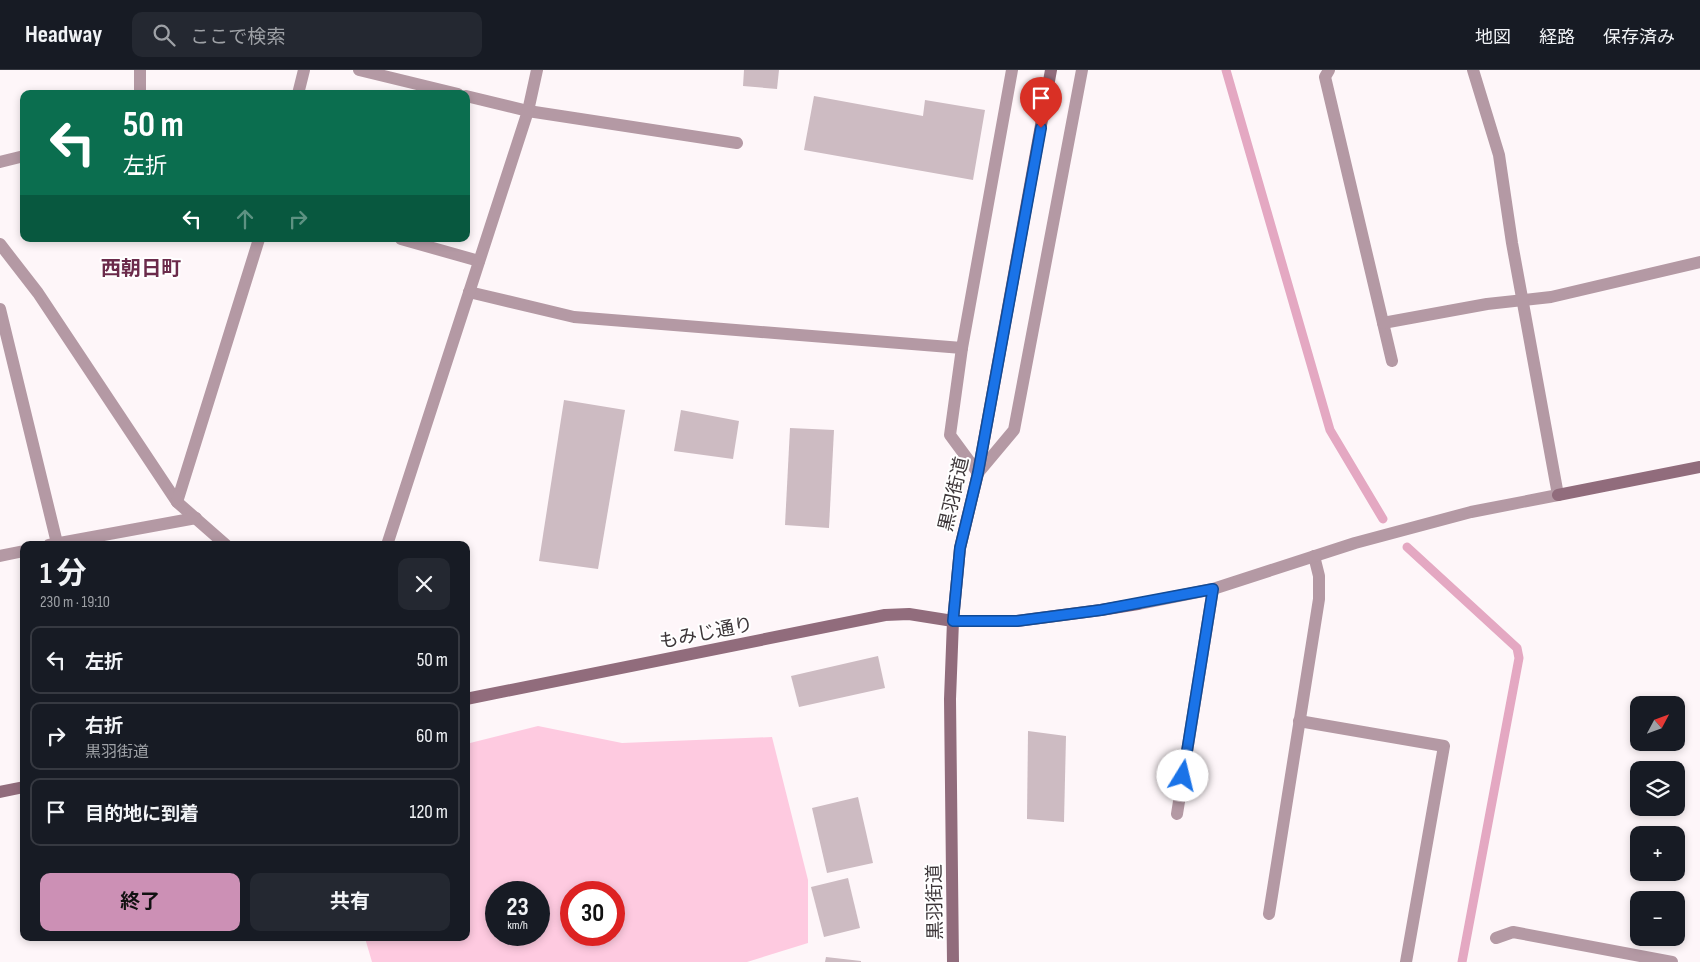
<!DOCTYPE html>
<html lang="ja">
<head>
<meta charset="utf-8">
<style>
  :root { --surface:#171b24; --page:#242831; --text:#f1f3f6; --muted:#9ea1a6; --line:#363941; --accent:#cc90b5 }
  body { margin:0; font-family:"Sofia Sans Condensed","Noto Sans JP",sans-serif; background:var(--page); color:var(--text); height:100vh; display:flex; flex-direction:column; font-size:19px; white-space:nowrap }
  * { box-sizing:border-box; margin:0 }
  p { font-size:16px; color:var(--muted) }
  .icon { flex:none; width:28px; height:28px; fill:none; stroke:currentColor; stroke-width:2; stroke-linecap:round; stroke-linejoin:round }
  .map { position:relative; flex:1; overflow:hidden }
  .details { position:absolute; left:20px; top:471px; width:450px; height:400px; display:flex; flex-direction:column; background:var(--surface); border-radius:10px; box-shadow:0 2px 8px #0003 }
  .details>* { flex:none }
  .guide { position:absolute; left:20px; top:20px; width:450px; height:152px; border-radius:10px; box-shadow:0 2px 8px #0003; background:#0b6e4f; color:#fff; overflow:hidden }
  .needle { width:32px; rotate:49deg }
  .tools { position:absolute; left:1630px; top:626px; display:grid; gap:10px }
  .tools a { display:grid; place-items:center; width:55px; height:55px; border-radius:10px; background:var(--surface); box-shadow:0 2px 8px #0003; font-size:25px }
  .speed { position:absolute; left:485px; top:811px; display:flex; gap:10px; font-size:25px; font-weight:700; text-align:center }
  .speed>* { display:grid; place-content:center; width:65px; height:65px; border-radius:50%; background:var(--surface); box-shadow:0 2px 8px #0003; line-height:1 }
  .speed small { font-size:12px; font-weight:400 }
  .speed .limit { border:8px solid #d22; background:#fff; color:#111 }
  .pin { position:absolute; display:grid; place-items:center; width:42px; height:42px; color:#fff; margin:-51px -21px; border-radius:50% 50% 50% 0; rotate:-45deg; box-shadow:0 0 5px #0007 }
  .pin .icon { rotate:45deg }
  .me { position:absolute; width:55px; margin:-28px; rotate:9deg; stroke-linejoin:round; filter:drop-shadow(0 0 4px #0008) }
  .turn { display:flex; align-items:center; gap:18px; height:105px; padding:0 20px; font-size:22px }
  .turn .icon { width:65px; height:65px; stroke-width:2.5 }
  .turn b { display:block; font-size:35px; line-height:42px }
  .lanes { display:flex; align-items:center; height:48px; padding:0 20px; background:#0003; justify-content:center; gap:25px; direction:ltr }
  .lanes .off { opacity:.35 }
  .round { display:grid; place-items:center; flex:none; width:52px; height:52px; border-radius:10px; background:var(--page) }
  .headline { display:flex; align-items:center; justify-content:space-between; height:85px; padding:0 20px }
  h1 { font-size:30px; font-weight:700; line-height:38px }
  .primary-button { display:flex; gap:10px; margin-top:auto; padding:10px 20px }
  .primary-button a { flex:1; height:58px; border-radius:10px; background:var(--accent); color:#111; font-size:20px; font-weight:700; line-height:58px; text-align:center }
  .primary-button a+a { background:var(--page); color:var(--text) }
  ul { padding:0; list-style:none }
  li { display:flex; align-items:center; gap:15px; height:68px; margin:0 10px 8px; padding:0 10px; border:2px solid var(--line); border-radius:10px }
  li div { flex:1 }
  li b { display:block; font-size:19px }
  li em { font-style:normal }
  header { display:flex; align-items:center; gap:30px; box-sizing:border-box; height:70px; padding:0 25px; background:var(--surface); border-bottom:1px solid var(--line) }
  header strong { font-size:24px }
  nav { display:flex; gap:28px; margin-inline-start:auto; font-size:18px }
  .search { width:350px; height:45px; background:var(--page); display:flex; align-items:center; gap:12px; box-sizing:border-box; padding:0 18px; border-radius:10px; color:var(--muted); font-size:19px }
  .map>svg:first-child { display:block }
  .green { fill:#fecae0; fill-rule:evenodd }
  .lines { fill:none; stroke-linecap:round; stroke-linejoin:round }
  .stream { stroke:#e4a8c2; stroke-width:9 }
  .building { fill:#cdbbc2 }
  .lane { stroke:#b499a4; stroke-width:12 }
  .street { stroke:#b499a4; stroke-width:12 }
  .secondary { stroke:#916c7c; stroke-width:12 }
  .route-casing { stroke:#114b97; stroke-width:12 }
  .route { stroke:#1a73e8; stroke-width:9 }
  .labels { text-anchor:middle; stroke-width:4; stroke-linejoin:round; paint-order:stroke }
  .street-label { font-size:19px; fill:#3d3639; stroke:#fff }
  .neighbourhood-label { font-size:20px; font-weight:bold; fill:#6b2b4b; stroke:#fff }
</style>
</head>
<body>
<header>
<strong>Headway</strong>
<div class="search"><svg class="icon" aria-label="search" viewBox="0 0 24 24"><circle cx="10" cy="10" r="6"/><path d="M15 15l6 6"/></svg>ここで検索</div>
<nav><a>地図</a><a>経路</a><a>保存済み</a></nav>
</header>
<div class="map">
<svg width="1700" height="892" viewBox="0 0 1700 892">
  <rect width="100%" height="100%" fill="#fef6f9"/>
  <path class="green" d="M538,656L622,673L772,667L808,810V873L747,892H372L365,868H466V674ZM496,822H539V865H496ZM614,822V865H571V822Z"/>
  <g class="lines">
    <g class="stream">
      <path d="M1226,0L1330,360L1383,449"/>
      <path d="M1407,477L1517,578L1519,588L1462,892"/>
    </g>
  </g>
  <g class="building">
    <path d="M744,0H779L777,19L743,16Z"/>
    <path d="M814,26L923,46L925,30L985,40L973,110L804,80Z"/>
    <path d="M564,330L625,340L598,499L539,491Z"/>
    <path d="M681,340L739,351L733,389L674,381Z"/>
    <path d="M790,358L834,360L829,458L785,455Z"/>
    <path d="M878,586L885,618L799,637L791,606Z"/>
    <path d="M1028,661L1066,666L1064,752L1027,749Z"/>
    <path d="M858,727L873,793L827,803L812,738Z"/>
    <path d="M848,808L860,858L824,867L811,817Z"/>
    <path d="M826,887L861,891V892H825Z"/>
  </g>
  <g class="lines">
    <g class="lane">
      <path d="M469,222L574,247L962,278"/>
      <path d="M0,239L57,473"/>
      <path d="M1299,651L1444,676L1406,892"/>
      <path d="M1269,844L1319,529V506L1314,486"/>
    </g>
    <g class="street">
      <path d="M359,0L458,24"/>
      <path d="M1012,0L962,278L950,365L978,403L1014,360L1082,0"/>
      <path d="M1329,0L1325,7L1392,291"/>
      <path d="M140,24V0"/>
      <path d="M298,24L304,0"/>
      <path d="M466,26L528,41L737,73"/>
      <path d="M0,92L24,86"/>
      <path d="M401,169L479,191"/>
      <path d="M0,174L38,223L177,432L226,475"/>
      <path d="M1383,253L1487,234L1551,227L1700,192"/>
      <path d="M177,432L259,169"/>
      <path d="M49,475L196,448"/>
      <path d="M387,475L528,41L537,0"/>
      <path d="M0,486L24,481"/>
      <path d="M1138,534L1213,519L1355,473L1471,442L1558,425L1512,173L1499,85L1473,0"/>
      <path d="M1177,744L1213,519"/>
      <path d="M1496,868L1513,862L1672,892"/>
    </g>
    <g class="secondary">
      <path d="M1558,425L1700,397"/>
      <path d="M466,629L885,545L909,544L953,551H1017L1101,540L1138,534"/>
      <path d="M0,722L24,717"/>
      <path d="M953,892L950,629L953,551L960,478L978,403L1051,0"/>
    </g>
  </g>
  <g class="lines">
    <g class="route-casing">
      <path id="route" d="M1041,58L978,403L960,478L953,551H1017L1101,540L1213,519L1183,706"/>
    </g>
    <use href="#route" class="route"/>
  </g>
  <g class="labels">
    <g class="street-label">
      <text transform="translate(953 424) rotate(-77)" y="7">黒羽街道</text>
      <text transform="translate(706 562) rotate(-11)" y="7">もみじ通り</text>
      <text transform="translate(934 832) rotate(-91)" y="7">黒羽街道</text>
    </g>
    <g class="neighbourhood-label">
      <text x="141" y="205">西朝日町</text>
    </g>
  </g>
</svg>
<div class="tools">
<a><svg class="needle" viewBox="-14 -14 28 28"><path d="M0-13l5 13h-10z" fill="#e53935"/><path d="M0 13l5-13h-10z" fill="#9ea1a6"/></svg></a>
<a><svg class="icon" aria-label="layers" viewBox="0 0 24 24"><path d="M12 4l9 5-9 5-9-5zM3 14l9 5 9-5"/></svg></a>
<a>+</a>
<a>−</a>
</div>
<div class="speed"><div>23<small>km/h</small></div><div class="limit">30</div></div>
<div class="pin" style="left:1041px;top:58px;background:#d93025"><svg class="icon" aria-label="arrive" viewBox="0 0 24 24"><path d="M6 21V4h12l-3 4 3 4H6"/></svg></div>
<svg class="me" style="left:1183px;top:706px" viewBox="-20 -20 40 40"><circle r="19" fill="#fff"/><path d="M0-13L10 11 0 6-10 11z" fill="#1a73e8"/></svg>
<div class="guide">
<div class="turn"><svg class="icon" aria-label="left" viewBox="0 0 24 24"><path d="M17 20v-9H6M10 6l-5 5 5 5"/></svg><div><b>50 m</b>左折</div></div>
<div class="lanes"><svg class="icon" aria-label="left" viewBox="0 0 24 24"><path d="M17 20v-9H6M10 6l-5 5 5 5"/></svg><svg class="icon off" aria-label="ahead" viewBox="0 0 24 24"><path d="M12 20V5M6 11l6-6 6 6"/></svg><svg class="icon off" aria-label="right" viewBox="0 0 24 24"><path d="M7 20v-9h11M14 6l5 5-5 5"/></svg></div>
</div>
<section class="details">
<div class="headline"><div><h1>1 分</h1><p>230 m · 19:10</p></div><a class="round"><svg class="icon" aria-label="close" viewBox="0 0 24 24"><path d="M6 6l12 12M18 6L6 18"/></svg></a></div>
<ul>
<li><svg class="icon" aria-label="left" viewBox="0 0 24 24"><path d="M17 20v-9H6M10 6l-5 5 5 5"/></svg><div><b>左折</b></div><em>50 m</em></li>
<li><svg class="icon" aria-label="right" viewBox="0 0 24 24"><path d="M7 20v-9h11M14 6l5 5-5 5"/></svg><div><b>右折</b><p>黒羽街道</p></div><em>60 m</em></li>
<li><svg class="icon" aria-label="arrive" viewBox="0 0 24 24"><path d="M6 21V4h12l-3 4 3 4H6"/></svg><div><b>目的地に到着</b></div><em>120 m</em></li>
</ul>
<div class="primary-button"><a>終了</a><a>共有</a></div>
</section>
</div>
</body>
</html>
